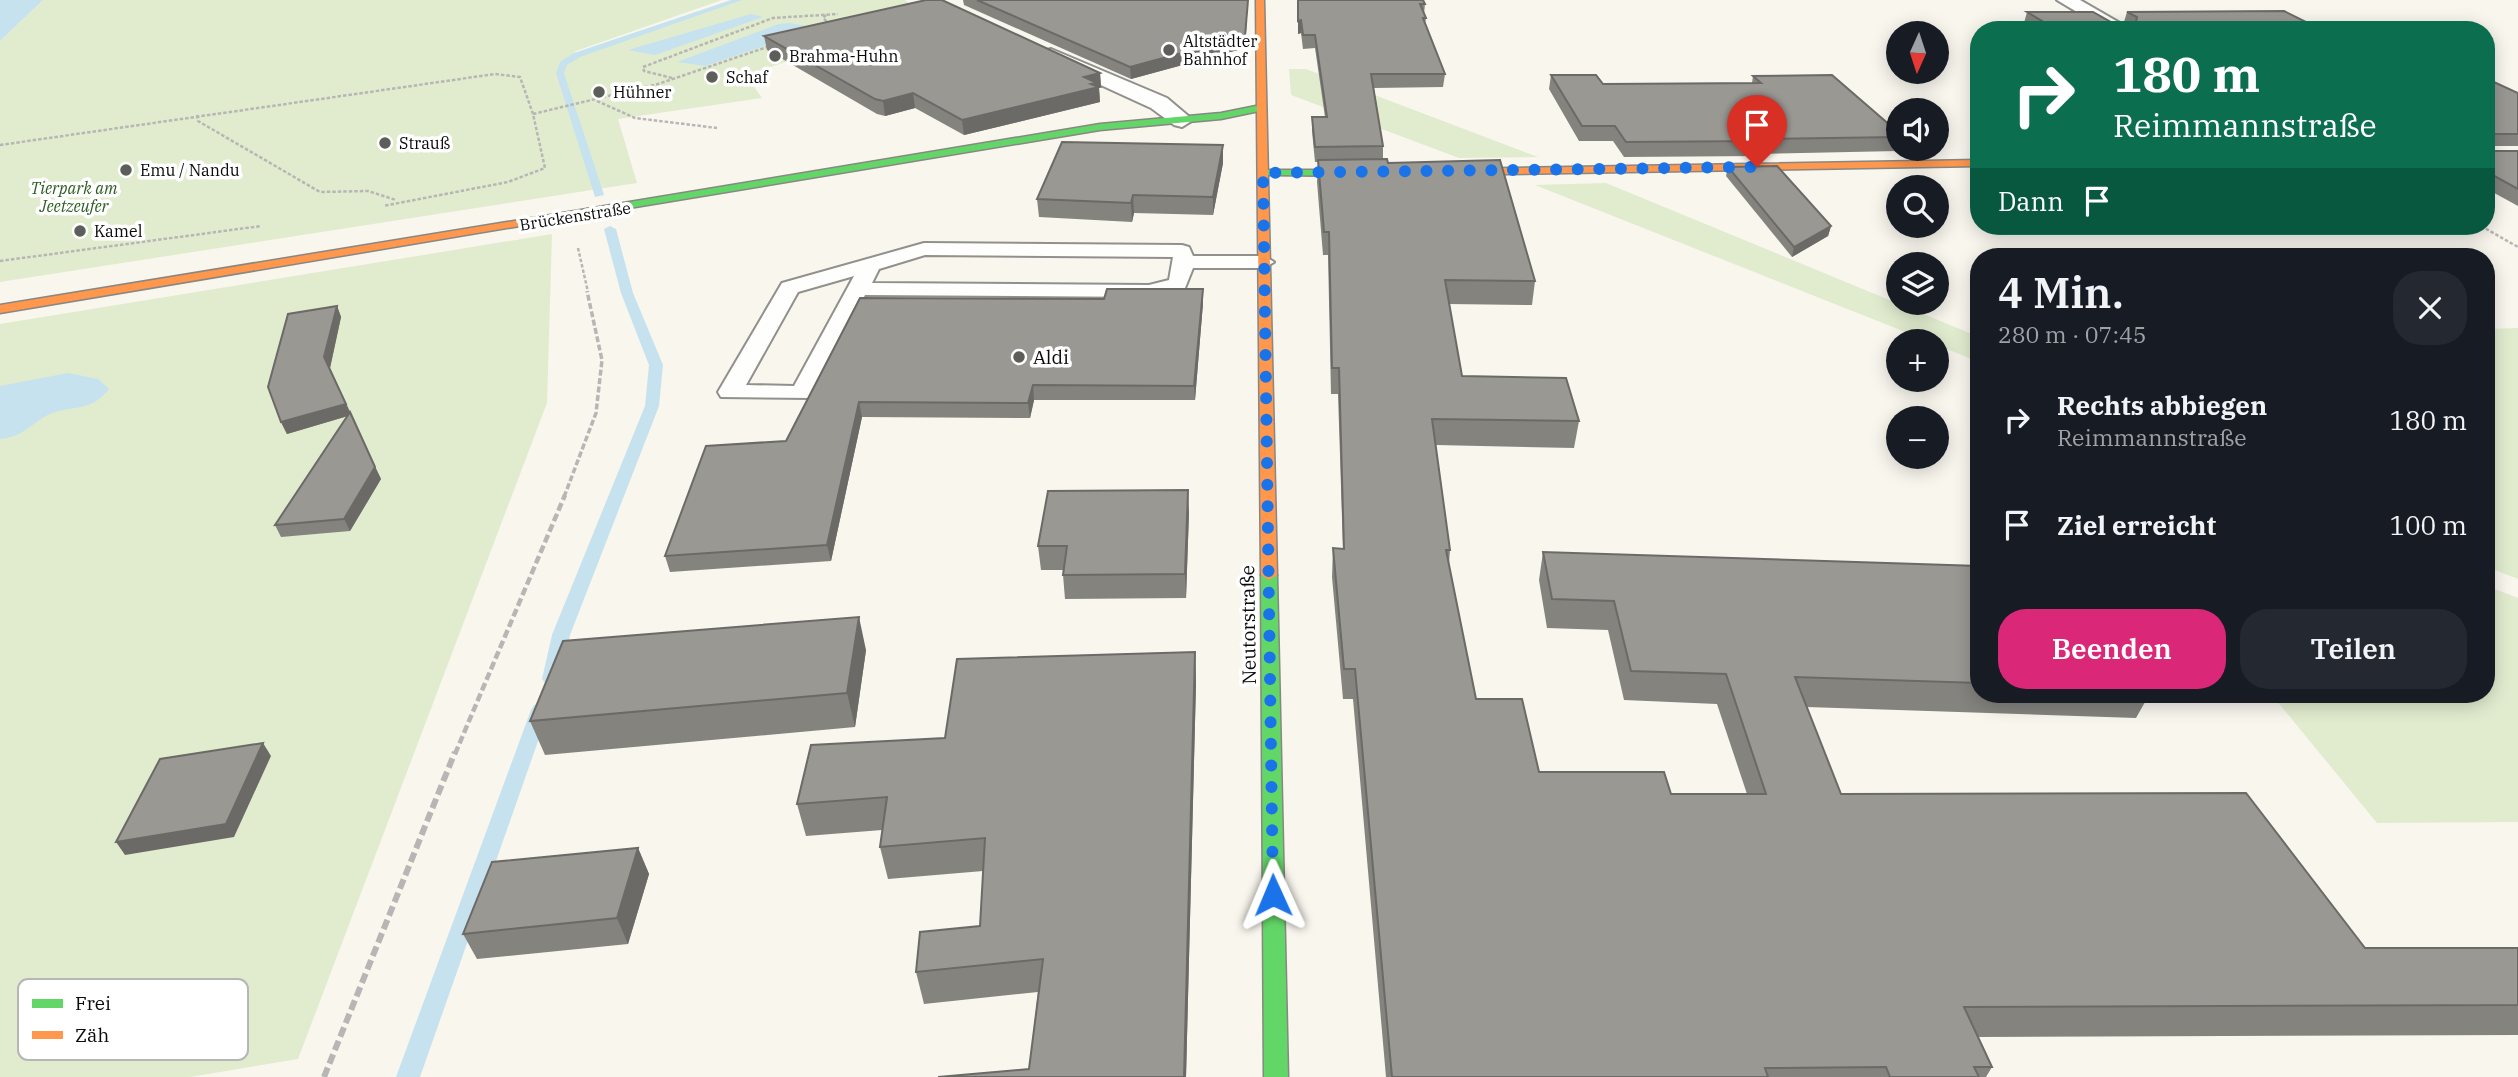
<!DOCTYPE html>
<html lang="de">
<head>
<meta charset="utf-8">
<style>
  :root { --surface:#171b24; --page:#242831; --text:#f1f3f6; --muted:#9ea1a6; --accent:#db2777 }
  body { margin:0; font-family:"IBM Plex Serif",serif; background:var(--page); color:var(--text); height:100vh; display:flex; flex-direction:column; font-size:26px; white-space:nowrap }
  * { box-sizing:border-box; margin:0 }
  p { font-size:23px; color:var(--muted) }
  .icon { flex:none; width:38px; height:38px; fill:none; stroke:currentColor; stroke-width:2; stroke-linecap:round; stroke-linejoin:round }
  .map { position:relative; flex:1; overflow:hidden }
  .drawer { position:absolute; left:1970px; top:248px; width:525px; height:455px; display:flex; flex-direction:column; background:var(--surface); border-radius:28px; box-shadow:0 4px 18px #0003 }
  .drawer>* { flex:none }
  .hud { position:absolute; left:1970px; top:21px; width:525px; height:214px; border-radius:28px; box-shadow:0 4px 18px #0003; background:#0b6e4f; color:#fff; overflow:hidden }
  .needle { width:46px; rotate:183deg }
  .buttons { position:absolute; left:1886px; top:21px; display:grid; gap:14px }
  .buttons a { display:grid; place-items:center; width:63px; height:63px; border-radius:50%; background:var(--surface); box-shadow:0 4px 18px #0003; font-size:35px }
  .pin { position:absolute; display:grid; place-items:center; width:60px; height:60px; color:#fff; margin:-72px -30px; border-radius:50% 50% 50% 0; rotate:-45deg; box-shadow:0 0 7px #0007 }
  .pin .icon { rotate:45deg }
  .me { position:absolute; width:77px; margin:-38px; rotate:359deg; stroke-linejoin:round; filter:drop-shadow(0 0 5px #0008) }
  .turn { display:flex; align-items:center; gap:24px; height:147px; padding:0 28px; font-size:32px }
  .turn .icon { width:91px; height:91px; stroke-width:2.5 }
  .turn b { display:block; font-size:49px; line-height:60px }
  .then { display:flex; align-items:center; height:66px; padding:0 28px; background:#0003; gap:14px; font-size:26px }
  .round { display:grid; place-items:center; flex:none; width:74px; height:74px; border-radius:28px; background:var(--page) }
  .summary { display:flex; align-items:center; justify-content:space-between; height:119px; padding:0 28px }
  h1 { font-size:42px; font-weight:600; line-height:52px }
  .button { display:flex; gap:14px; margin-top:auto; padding:14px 28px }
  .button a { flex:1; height:80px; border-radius:28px; background:var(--accent); color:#fff; font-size:28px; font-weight:600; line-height:80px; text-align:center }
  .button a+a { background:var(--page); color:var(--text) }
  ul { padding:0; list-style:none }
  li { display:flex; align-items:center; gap:21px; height:105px; padding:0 28px }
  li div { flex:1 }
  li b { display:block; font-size:26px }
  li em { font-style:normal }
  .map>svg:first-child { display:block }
  .green { fill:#e1eccf }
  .water { fill:#c6e2ef }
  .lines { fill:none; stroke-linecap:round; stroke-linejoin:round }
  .stream { fill:#c6e2ef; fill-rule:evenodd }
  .lane-casing { stroke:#91908c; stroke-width:4 }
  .street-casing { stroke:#91908c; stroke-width:4 }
  .fast-casing { stroke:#888783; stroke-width:3 }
  .slow-casing { stroke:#888783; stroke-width:3 }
  .path-far3 { stroke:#b7b6b5; stroke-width:2.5; stroke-dasharray:3.5 2; stroke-linecap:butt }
  .path-far2 { stroke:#b7b6b5; stroke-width:3.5; stroke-dasharray:6 2.5; stroke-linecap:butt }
  .path-far1 { stroke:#b7b6b5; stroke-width:4.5; stroke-dasharray:8 3.5; stroke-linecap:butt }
  .path { stroke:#b7b6b5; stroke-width:6; stroke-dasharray:10 4.5; stroke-linecap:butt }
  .lane { fill:#fefefc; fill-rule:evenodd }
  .street { fill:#fefefc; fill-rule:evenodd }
  .fast { fill:#63d668; fill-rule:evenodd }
  .slow { fill:#ff974d; fill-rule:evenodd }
  .wall { fill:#84837e }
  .shaded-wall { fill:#6c6a67 }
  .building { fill:#9a9893; stroke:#6c6a67; stroke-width:2 }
  .route { stroke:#1a73e8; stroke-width:12; stroke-dasharray:0 21.6 }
  .poi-dot { fill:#5d5d59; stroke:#fff; stroke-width:2.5 }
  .labels { text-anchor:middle; stroke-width:7; stroke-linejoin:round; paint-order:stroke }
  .far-poi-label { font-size:16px; fill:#0a0a0a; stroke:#fff; text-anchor:start }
  .far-park-label { font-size:16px; font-style:italic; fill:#2d5b21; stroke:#fff }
  .far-street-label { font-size:16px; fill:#0a0a0a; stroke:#fff }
  .poi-label { font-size:19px; fill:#0a0a0a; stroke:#fff; text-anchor:start }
  .street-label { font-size:19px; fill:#0a0a0a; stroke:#fff }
  .key { fill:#fff; stroke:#b6b6b6; stroke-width:2 }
  .key-label { font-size:19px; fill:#0a0a0a }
</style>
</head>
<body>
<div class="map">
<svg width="2518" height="1077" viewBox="0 0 2518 1077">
  <rect width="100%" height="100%" fill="#f8f6ed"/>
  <g class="green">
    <path d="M43,0H722L576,51L571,56L739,0H905L918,11L906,22L746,75L762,98L618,119L637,183L0,282V41Z"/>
    <path d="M1289,69H1306L1538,157L1459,158L1291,95Z"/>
    <path d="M1606,183L1979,337V362L1937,345V341H1928L1535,185Z"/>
    <path d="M552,234L547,403L298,1059L190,1077H0V324Z"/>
    <path d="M2518,328V579L2487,567V329Z"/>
    <path d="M2487,586L2518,598V822L2377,823L2272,695H2487Z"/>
  </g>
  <g class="water">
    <path d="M0,0H43L0,41Z"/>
    <path d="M751,14L763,17L655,55L628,50Z"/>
    <path d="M790,23L811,27V30L705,66L677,62L779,24Z"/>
    <path d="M68,373L98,379L109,389C89,415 68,403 44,417C28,427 21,437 0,439V386Z"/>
  </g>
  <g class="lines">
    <g class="stream">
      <path d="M731,0H742L580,57L567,65L564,73L604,195L595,197L556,73L560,62L574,53Z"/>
      <path d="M610,226L616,229L633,293L663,365L659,406L570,635L560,679L557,683H545L542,679L552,635L645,406L649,365L621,293L604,229Z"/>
      <path d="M540,704L546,705L549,710L420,1077H396L531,710L534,705Z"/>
    </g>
    <g class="lane-casing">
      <path id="lane" d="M924,243L1182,245L1189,247L1193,256H1264L1274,262L1264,268H1193L1185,288L1149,297L865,295L811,398L721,397L718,392L782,283ZM925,255L1173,257L1169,280L1149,285L872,283L879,269ZM854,276L794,386L746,385L798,292Z"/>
    </g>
    <g class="street-casing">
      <g id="street">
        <path d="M2057,0H2080L2132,30H2107Z"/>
        <path d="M1051,49L1167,98L1193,120L1182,127L1174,125L1151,108L1044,59L1041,55L1044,51Z"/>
      </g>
    </g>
    <g class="fast-casing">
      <g id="fast">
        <path d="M1261,105L1266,108L1264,110L1221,119L1100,130L587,215L582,212L587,209L1100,124L1221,113Z"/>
        <path d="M1263,170H1368L1373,173L1368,176L1259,175L1258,173Z"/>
        <path d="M1269,570L1277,575L1288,1077H1264L1261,575Z"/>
      </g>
    </g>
    <g class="slow-casing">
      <g id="slow">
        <path d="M1256,0H1264L1277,575L1269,580L1261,575Z"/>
        <path d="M1979,160V166L1449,175L1444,172L1449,169Z"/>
        <path d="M587,209L592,212L591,214L0,313V305Z"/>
      </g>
    </g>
    <g class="path-far3">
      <path d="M826,15L823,18L831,25"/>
      <path d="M672,78L644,71L643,67L773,18L838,14"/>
      <path d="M597,101L635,118L717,128"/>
      <path d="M533,114L658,84L770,46"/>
      <path d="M197,115L198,121L320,192L368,191L396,200"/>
      <path d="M0,145L495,74L520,77L533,114L545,168L508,182L383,206"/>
      <path d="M2481,226L2518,247"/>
      <path d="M578,248L588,292"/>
      <path d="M0,261L261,226"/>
    </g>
    <path class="path-far2" d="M564,497L596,413L602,360L587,291"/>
    <path class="path-far1" d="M455,754L565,495"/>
    <path class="path" d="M324,1077L455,752"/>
    <use href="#lane" class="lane"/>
    <use href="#street" class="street"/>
    <use href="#fast" class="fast"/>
    <use href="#slow" class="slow"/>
  </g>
  <g class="wall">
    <path d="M963,0H1248L1245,48L1131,79L964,5Z"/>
    <path d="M1298,0L1425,4L1424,14L1426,18L1425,24L1445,74L1443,87L1374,88L1383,146V159L1535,281L1532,305L1449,304L1462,376L1579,421L1574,448L1436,445L1450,550L1449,563L1476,699L1539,772L1671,794H1747L1717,704L1624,700L1608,630L1547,628L1539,580L1543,552L1979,566V695H2149L2136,718L1807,707L1841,794L2365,948H2518V1035L1978,1037L1992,1067L1986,1077H1386L1353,699H1343L1332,577L1333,548L1343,549L1338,394H1331L1328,255H1323L1317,182L1318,162H1315L1312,131V117H1325L1315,48L1303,49L1301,33L1298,34Z"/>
    <path d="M2027,12L2111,22H2124L2127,12L2322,30H2036L2024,23Z"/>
    <path d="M764,36L1100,73L1101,87L1099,88L1100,102L964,135L915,108L885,116L877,114L767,50Z"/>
    <path d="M1551,75L1603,84L1752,83L1753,76L1899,133V149L1898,151L1758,154L1757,156L1624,157L1613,141H1579L1549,89Z"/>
    <path d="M2487,82L2518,93V146H2492V151H2518V206L2487,189Z"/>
    <path d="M1223,145V163L1213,215L1134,213L1132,222L1039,217L1037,199Z"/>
    <path d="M1728,167L1831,226L1828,236L1792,257L1726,176Z"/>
    <path d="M860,298L1203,303L1195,400H1034L1030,418L862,417L831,561L670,572L665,556L786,441Z"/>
    <path d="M337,306L341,317L330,368L381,479L350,531L281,537L275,525L348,416L287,434L281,422Z"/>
    <path d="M1189,512L1186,598L1065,599L1063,575L1064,570H1041L1038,546Z"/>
    <path d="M866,650L855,727L545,755L530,721Z"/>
    <path d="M1195,652L1196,683L1186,1077H938L1029,1069L1038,992L924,1004L916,972L980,926L983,871L888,879L880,847L882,830L806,836L797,804L945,738Z"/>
    <path d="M638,848L649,874L628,944L477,959L463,934Z"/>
  </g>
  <g class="shaded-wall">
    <path d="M1248,0L1245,48L1131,79L1130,67Z"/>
    <path d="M1301,20V33L1298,34V21Z"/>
    <path d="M1100,73L1101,87L1099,88L1100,102L964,135L962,120L1084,77Z"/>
    <path d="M913,93L915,108L885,116L883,101Z"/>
    <path d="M1223,145V163L1213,215V197Z"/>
    <path d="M1133,195L1134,213L1132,222L1131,203Z"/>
    <path d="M1831,226L1828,236L1792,257L1794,247Z"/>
    <path d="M1203,289V303L1195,400L1194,386Z"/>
    <path d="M337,306L341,317L330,368L324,357Z"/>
    <path d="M1033,385L1034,400L1030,418L1028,403Z"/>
    <path d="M859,402L862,417L831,561L827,545Z"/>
    <path d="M346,404L351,415L287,434L281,422Z"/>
    <path d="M375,467L381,479L350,531L344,519Z"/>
    <path d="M1188,490L1189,512L1186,598L1185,574Z"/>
    <path d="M859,617L866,650L855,727L847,693Z"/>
    <path d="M1195,652L1196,683L1186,1077H1184Z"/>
    <path d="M263,743L271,756L234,837L125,855L116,842Z"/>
    <path d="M638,848L649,874L628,944L617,918Z"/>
  </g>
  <g class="building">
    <path d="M926,0H942L1100,73L1084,77L1097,83L1091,84L1099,87L962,120L913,93L883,101L875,99L764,36Z"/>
    <path d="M977,0H1248L1245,36L1130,67Z"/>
    <path d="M1298,0H1423L1425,4H1420L1426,18H1423L1445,74H1371L1383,146L1315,147L1312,117H1327L1315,35H1303L1301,20L1298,21Z"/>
    <path d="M2284,11L2322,30H2057L2027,12H2093L2111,22H2136L2137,17L2127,12Z"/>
    <path d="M1551,75H1596L1603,84L1761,83L1753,76L1832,75L1899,133V137L1759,139L1761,141L1626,142L1615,126H1582Z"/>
    <path d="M2487,82H2494L2518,93V134H2492V151H2518V189L2487,172Z"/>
    <path d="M1062,142L1223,145L1213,197L1133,195L1131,203L1037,199Z"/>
    <path d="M1387,159L1388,163L1500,160L1535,281L1445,280L1462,376L1566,378L1579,421L1432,419L1450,550H1446L1476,699H1522L1539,772H1664L1671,794H1766L1726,674L1631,671L1614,601L1552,599L1543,552L1979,566V683L1795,677L1841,794L2246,793L2365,948H2518V1005L1964,1007L1992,1067H1974L1979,1077H1890L1886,1067L1765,1068L1768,1077H1392L1355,669H1344L1333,548L1344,549L1339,368H1332L1329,232H1324L1318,160Z"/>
    <path d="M1777,166L1831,226L1794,247L1728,167Z"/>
    <path d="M1107,289H1203L1194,386L1033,385L1028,403L859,402L827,545L665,556L706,446L786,441L860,298L1104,299Z"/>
    <path d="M337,306L324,357L346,404L281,422L268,387L288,314Z"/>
    <path d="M350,412L375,467L344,519L275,525Z"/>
    <path d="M1188,490L1185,574L1063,575L1067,546H1038L1048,491Z"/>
    <path d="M859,617L847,693L530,721L563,641Z"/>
    <path d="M1195,652L1184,1077H938L1029,1069L1043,959L916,972L920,932L980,926L985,838L880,847L887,797L797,804L811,745L945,738L957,659Z"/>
    <path d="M263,743L226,824L116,842L160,759Z"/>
    <path d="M638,848L617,918L463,934L492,862Z"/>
  </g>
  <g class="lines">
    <path class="route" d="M1273,895L1263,173L1757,167"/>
  </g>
  <g class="poi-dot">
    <circle cx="1169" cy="50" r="7"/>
    <circle cx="775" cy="56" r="7"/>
    <circle cx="712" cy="77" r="7"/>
    <circle cx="599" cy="92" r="7"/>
    <circle cx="385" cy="143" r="7"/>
    <circle cx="126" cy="170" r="7"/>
    <circle cx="80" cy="231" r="7"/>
    <circle cx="1019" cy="357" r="7"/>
  </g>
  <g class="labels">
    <g class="far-poi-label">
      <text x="1183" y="47">Altstädter<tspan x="1183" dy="18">Bahnhof</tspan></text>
      <text x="789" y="62">Brahma-Huhn</text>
      <text x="726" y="83">Schaf</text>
      <text x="613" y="98">Hühner</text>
      <text x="399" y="149">Strauß</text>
      <text x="140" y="176">Emu / Nandu</text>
      <text x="94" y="237">Kamel</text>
    </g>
    <g class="far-park-label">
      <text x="74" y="194">Tierpark am<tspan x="74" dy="18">Jeetzeufer</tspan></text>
    </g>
    <g class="far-street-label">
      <text transform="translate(575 216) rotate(-9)" y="6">Brückenstraße</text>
    </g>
    <g class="poi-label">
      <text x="1033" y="364">Aldi</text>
    </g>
    <g class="street-label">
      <text transform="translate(1248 625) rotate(-91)" y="7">Neutorstraße</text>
    </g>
  </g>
  <rect x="18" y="979" width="230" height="81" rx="10" class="key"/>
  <rect x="32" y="999" width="31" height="9" fill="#63d668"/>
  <rect x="32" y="1031" width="31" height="8" fill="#ff974d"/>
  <g class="key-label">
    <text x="75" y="1010">Frei</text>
    <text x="75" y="1042">Zäh</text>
  </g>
</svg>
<div class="buttons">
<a><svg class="needle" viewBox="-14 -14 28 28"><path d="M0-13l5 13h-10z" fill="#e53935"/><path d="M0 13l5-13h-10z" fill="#9ea1a6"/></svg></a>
<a><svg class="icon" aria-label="sound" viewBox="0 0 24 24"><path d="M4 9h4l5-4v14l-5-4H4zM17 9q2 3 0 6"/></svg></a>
<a><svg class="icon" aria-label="search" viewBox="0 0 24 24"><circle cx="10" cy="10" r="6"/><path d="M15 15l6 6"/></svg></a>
<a><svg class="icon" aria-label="layers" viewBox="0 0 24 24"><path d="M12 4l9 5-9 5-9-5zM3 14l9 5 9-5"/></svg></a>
<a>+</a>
<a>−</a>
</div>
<div class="pin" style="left:1757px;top:167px;background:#d93025"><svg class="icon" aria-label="arrive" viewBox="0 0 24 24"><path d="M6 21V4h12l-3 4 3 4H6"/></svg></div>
<svg class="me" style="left:1273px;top:895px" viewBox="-20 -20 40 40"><path d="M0-17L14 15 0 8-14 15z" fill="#1a73e8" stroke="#fff" stroke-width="4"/></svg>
<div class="hud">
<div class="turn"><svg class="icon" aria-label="right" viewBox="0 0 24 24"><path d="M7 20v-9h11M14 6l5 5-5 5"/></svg><div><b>180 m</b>Reimmannstraße</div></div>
<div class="then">Dann<svg class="icon" aria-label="arrive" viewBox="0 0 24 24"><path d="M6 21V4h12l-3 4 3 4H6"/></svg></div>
</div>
<section class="drawer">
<div class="summary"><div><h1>4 Min.</h1><p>280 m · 07:45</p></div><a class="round"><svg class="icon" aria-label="close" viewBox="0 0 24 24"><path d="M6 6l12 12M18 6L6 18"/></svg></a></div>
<ul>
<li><svg class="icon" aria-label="right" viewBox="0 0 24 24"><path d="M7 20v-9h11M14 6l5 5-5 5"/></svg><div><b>Rechts abbiegen</b><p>Reimmannstraße</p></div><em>180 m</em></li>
<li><svg class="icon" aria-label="arrive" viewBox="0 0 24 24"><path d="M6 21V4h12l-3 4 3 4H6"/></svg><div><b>Ziel erreicht</b></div><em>100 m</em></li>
</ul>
<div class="button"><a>Beenden</a><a>Teilen</a></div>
</section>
</div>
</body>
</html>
